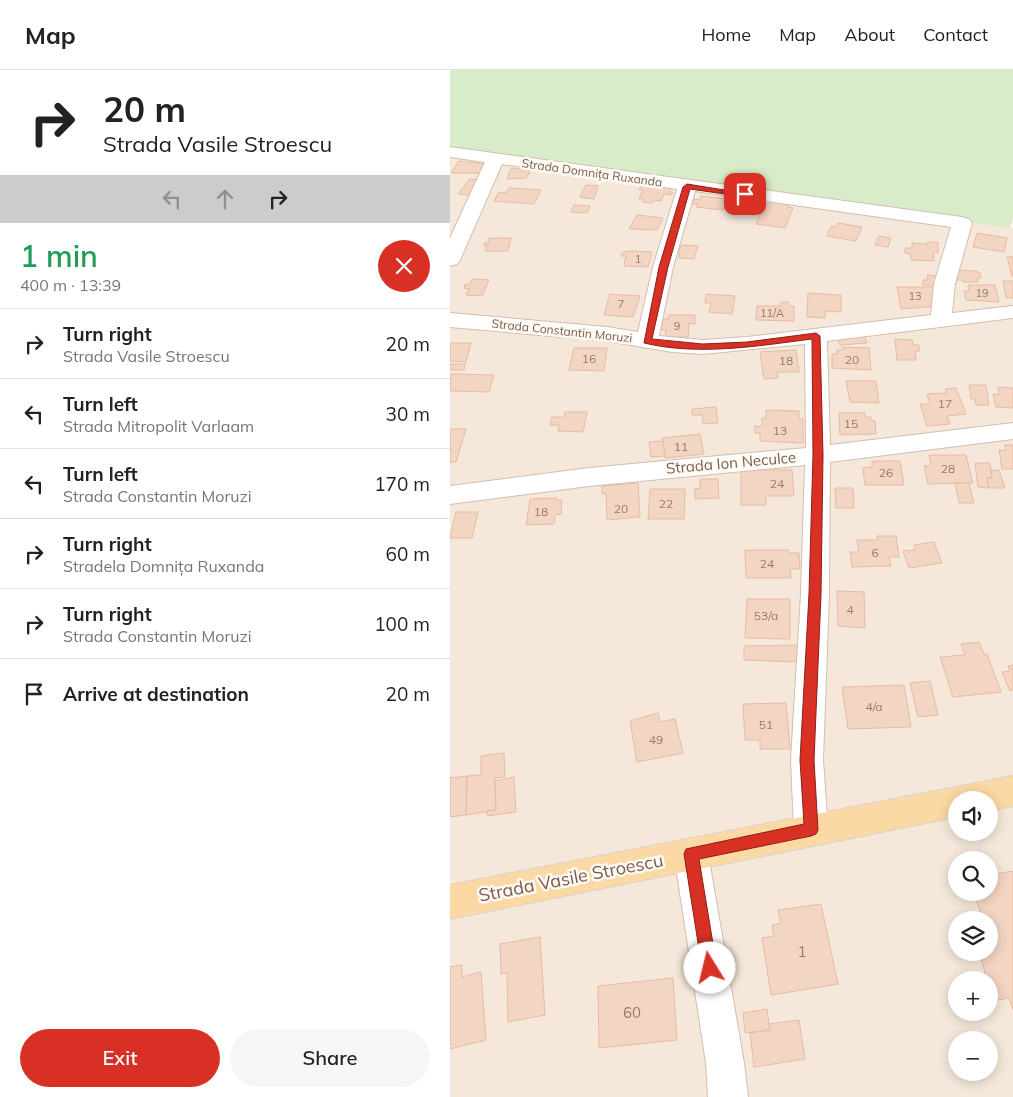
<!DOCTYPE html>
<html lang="en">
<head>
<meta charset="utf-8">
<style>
  :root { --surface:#fff; --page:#f6f6f6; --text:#222; --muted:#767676; --line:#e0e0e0; --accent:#d93025 }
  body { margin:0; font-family:Mulish,sans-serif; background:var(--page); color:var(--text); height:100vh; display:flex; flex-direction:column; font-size:19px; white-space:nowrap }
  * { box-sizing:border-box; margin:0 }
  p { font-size:16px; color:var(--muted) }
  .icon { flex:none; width:28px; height:28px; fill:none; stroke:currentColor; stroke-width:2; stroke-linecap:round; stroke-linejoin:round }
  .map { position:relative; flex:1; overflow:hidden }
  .details { display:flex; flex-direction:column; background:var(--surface); width:450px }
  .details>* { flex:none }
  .guide { background:#fff; color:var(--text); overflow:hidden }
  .buttons { position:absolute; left:498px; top:721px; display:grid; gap:10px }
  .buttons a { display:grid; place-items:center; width:50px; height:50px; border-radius:50%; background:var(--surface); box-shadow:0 2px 12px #0003; font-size:25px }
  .pin { position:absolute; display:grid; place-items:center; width:42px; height:42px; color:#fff; margin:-21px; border-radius:10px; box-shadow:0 2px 8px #0006 }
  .me { position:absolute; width:55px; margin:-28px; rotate:351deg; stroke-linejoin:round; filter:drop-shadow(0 0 4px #0008) }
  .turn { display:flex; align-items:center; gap:18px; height:105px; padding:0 20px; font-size:22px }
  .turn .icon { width:65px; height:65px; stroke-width:2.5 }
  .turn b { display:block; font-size:35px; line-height:42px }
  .lanes { display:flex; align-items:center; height:48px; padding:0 20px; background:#0003; justify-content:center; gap:25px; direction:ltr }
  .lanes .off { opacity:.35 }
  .round { display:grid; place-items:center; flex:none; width:52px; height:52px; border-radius:26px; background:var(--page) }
  .overview { display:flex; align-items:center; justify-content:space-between; height:85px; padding:0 20px }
  h1 { font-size:30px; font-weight:600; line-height:38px; color:#1e9e55 }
  .cta { display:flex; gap:10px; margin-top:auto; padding:10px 20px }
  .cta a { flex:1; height:58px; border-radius:30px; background:var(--accent); color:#fff; font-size:20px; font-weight:600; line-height:58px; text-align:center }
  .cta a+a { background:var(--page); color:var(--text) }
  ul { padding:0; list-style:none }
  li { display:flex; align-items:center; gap:15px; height:70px; padding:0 20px; border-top:1px solid var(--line) }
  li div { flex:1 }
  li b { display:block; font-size:19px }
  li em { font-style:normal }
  header { display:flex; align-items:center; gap:30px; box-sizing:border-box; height:70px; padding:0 25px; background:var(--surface); border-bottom:1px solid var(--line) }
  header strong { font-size:24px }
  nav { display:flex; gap:28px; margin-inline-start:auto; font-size:18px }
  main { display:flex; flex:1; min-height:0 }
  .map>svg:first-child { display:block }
  .residential { fill:#f5e8da; fill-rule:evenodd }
  .green { fill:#d8ecc9 }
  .building { fill:#f3d5c3; stroke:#e6bba3 }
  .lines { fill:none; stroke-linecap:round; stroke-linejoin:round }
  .minor-casing { stroke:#d1beb0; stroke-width:2 }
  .major-casing { stroke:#dad1cd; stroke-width:2 }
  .minor { fill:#fff; fill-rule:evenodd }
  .major { fill:#fbd9a5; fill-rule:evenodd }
  .route { fill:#d93025; stroke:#8d1f18 }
  .labels { text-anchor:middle; stroke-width:5; stroke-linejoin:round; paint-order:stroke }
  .far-number-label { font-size:11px; fill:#987a6a }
  .far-street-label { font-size:12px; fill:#7a5c4d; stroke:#fffaf3 }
  .number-label { font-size:12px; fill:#987a6a }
  .street-label { font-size:15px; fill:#7a5c4d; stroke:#fffaf3 }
  .near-number-label { font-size:15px; fill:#987a6a }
  .near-street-label { font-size:18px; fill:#7a5c4d; stroke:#fffaf3 }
</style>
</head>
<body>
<header>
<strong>Map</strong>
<nav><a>Home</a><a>Map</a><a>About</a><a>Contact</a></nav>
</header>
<main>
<section class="details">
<div class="guide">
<div class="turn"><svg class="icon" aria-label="right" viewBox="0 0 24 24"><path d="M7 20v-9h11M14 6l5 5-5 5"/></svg><div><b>20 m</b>Strada Vasile Stroescu</div></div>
<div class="lanes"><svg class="icon off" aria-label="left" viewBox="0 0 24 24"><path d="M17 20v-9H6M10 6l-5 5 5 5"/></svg><svg class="icon off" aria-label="ahead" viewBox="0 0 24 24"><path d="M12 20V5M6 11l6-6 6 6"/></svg><svg class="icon" aria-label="right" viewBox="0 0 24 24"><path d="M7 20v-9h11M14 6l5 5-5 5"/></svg></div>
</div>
<div class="overview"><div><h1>1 min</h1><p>400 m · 13:39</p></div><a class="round" style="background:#d93025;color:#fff"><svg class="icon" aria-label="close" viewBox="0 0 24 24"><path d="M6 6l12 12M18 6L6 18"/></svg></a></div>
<ul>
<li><svg class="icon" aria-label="right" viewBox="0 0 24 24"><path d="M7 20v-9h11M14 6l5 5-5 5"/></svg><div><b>Turn right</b><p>Strada Vasile Stroescu</p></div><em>20 m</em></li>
<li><svg class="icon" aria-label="left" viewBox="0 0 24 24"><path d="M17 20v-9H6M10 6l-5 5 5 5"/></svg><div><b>Turn left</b><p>Strada Mitropolit Varlaam</p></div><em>30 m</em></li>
<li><svg class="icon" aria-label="left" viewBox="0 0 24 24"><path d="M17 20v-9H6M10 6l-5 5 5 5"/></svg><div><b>Turn left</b><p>Strada Constantin Moruzi</p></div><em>170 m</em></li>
<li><svg class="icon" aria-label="right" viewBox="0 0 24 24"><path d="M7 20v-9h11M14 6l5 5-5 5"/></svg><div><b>Turn right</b><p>Stradela Domnița Ruxanda</p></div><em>60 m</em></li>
<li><svg class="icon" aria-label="right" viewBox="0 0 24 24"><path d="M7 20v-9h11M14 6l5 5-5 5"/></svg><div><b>Turn right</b><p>Strada Constantin Moruzi</p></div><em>100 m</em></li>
<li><svg class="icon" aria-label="arrive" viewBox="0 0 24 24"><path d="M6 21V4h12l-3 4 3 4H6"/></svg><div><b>Arrive at destination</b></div><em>20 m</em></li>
</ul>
<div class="cta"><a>Exit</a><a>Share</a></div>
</section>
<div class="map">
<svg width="563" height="1027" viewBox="0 0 563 1027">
  <rect width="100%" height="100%" fill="#fdf6ec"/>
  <path class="residential" d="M0,76L563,158V1027H0ZM506,730H539V762H506ZM506,790H539V822H506ZM506,850H539V882H506ZM506,910H539V942H506ZM506,970H539V1002H506Z"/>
  <path class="green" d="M0,0H563V148L560,158L343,129L0,77Z"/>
  <g class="building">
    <path d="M9,91L38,94L32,103H1Z"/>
    <path d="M61,98L81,100L76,108L57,109Z"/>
    <path d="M20,109L28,110L24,115L29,116L23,123L18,125L8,124Z"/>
    <path d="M192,114L221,118L219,122H223L221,125L214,124L211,131L204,130L203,133L192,132L194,129H189L193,120H189Z"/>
    <path d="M136,115L148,116L144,129L130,127Z"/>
    <path d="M59,118L91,120L84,134L44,131L49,122L56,123Z"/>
    <path d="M251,126L278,129L273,140L246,137L248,134H242L244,129L250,130Z"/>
    <path d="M316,130L340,133L338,137L343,138L335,158L306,154Z"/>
    <path d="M124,135L140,136L137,143L121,142Z"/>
    <path d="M187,145L213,148L207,160L179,159Z"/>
    <path d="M388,153L412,157L406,171L377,166L381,156L386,157Z"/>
    <path d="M527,163L557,168L554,182L523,177Z"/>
    <path d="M429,166L441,168L438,177L425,175Z"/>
    <path d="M39,168H61L58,181H35L37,176H34V173H38Z"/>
    <path d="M477,172H488V183H483L484,191L461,190V184L455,183V178H462V173L477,174Z"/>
    <path d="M232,175L248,176L244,189L229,188L230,183H227Z"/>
    <path d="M180,181L202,182L198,197L174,196L176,186H171L173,182Z"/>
    <path d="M557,187H563V206H562Z"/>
    <path d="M508,200L526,201L530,203L531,208H527L528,212H513V210H507L505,202Z"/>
    <path d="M477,205L488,206L489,215H473V210H478Z"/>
    <path d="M22,209L39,210L32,226L16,225L19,219L14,218L15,214L19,215Z"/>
    <path d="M553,211H563V228H556Z"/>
    <path d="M518,215H545L549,232L516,230L514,221H519Z"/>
    <path d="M447,217H485L490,236L451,239Z"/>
    <path d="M358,223L391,225V242L375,241V248L357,247Z"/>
    <path d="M160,224L190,226L183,247L154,245Z"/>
    <path d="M256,224L285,226L282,244L259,242L261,233H255Z"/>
    <path d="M331,232H339V236H344V251L306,250L307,236H331Z"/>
    <path d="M219,245H245V254L239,253L238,267H215L216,260H211L213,249H218Z"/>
    <path d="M414,265L417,273L390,275L387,267Z"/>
    <path d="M445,269L462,270L463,275H469L470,281H465L466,290H447Z"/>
    <path d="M0,273H21L16,292L0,291Z"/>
    <path d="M392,277L419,278L421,300L382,298V284H387V280H392Z"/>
    <path d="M124,278H157L154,301L119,300Z"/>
    <path d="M346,280L349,302H327L328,308L314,309L310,282Z"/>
    <path d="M0,294H15L14,300H0Z"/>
    <path d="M0,304L44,305L39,322L0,321Z"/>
    <path d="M396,311H426L429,333L400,332Z"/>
    <path d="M519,315H536L539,335H526L525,329H521Z"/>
    <path d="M548,317L563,318V338L546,337L543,324L549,325Z"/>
    <path d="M506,318L516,344L497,346L500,354L477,356L470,334H480L477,324L497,323L495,319Z"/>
    <path d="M266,337L268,353L253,354L252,345H242V339Z"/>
    <path d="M316,340L349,341V349H353V373L310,371V363H305V356L312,357V348H316Z"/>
    <path d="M115,342H137L133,362L108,361L109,355H100L102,347H114Z"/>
    <path d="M389,343H415V347H421V350L425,351L426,364L390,365Z"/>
    <path d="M0,359H16L6,392H0Z"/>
    <path d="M250,364L254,384L215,388L212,368Z"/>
    <path d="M213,371L215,386L201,387L199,372Z"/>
    <path d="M555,375H563V399H552L549,380L556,381Z"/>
    <path d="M479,385H516L523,413L478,414L474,396H481Z"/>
    <path d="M422,391H450L454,415H415L413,398L422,397Z"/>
    <path d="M525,393H540L542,408H537L539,418L528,417Z"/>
    <path d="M291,400H342L344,426H316V435H291Z"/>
    <path d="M541,400H549L555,418H539L537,408H542Z"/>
    <path d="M250,409H268L269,428L245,429V418L250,419Z"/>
    <path d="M188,413L190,447L157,450L156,423L152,424V416Z"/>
    <path d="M505,413H519L524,433H509Z"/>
    <path d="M385,418H403L404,438H386Z"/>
    <path d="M200,419H235L234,449H198Z"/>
    <path d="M107,428V431L112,430L111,444L105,445L104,454L76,455L80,429Z"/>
    <path d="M6,442H28L22,468H0Z"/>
    <path d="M427,466H446L449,487H439L441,496L402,497L400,482H409L407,470H428Z"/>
    <path d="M484,472L492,493L459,498L453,481L465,480L464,475Z"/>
    <path d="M295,480H339V483H349L350,499H340L341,508H296Z"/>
    <path d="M387,521L414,522L415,558L388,556Z"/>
    <path d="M297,529H340V569L295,568Z"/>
    <path d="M529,572L534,584H537L551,622L503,627L490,587L515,585L511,574Z"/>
    <path d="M349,575L350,592L294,590V576Z"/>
    <path d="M563,595V620L560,621L552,602L560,601L558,596Z"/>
    <path d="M480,611L488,645L468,647L460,613Z"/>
    <path d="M454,615L461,657L398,659L392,617Z"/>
    <path d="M336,633L340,679H310V670H295L293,634Z"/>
    <path d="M208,643L210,652L225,649L233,683L187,692L180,651Z"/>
    <path d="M54,683L55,707L45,708L46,740L16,745L17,706L31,705V686Z"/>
    <path d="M0,705L1,708L17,706L16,745L0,747Z"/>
    <path d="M64,707L66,742L37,746V741L46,740L45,711Z"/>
    <path d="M563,801V940L559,928L543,931L529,882H539V850H519L518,846L531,844L524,822H539V805Z"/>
    <path d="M371,834L388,914L321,925L312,868L324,866L322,855L331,853L328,840Z"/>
    <path d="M90,867L95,945L58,952L57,903L51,904L50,874Z"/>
    <path d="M12,895V907L31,902L36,970L0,979V897Z"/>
    <path d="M223,908L227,970L149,978L148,916Z"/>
    <path d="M317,939L320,960L295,963L293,943Z"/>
    <path d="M349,950L355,989L304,997L300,963L320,960L319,954Z"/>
  </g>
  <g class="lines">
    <g class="minor-casing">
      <g id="minor">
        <path d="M0,77L512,147L519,149L522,153L505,214L502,243L563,236V248L377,271L380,375L563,353V369L380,392L379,524L373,690L378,760L373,771L361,776L349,771L344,760L341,690L351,524L355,395L139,416L0,434V416L139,398L356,378L355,274L253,284L222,282L157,271L0,257V243L157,257L188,262L203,197L227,119L52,94L10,190L7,194L0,196V168L35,92L0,87ZM245,121L501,157L484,214L481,245L297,267L253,270L209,266L223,197Z"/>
        <path d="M241,768L253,772L258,784L294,993L298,1027H258L256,993L224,784L229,772Z"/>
      </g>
    </g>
    <g class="major-casing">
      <path id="major" d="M563,706V736L539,741V730H506V747L0,849V815Z"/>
    </g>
    <use href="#minor" class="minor"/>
    <use href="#major" class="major"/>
  </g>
  <path class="route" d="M237,114L299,124L295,127L240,119L218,197L202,269L253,274L297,272L366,263L370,266L373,385L371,524L364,690L368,760L366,764L361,766L249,789L267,898L265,904L260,906L254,904L252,898L234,784L236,779L354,754L350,690L359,524L363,385L362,269C307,276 249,286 194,273L209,197L233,117Z"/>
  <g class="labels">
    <g class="far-number-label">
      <text x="188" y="193">1</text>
      <text x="532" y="227">19</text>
      <text x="465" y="230">13</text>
      <text x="171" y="238">7</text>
      <text x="322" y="247">11/A</text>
      <text x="227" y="260">9</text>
    </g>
    <g class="far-street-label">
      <text transform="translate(142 103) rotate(8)" y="4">Strada Domnița Ruxanda</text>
      <text transform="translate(112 261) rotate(6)" y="4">Strada Constantin Moruzi</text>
    </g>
    <g class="number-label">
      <text x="139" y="293">16</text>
      <text x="402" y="294">20</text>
      <text x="336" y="295">18</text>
      <text x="495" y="338">17</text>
      <text x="401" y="358">15</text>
      <text x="330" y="365">13</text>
      <text x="231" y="381">11</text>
      <text x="498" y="403">28</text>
      <text x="436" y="407">26</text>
      <text x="327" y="418">24</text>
      <text x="216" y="438">22</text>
      <text x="171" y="443">20</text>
      <text x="91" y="446">18</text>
      <text x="425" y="487">6</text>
      <text x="317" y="498">24</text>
      <text x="400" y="544">4</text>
      <text x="316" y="550">53/a</text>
      <text x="424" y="641">4/a</text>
      <text x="316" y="659">51</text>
      <text x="206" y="674">49</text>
    </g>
    <g class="street-label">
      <text transform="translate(281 393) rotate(-5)" y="5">Strada Ion Neculce</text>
    </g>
    <g class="near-number-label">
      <text x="352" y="887">1</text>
      <text x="182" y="948">60</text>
    </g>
    <g class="near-street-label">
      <text transform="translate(121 808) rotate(-11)" y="6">Strada Vasile Stroescu</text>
    </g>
  </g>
</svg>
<div class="buttons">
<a><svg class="icon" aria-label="sound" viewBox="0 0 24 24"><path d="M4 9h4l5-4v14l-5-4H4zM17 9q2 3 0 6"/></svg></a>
<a><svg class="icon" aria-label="search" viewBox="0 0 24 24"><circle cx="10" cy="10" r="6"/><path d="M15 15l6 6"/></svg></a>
<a><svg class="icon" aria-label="layers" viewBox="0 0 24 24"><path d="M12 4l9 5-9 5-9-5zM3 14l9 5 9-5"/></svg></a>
<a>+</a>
<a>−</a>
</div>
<div class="pin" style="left:295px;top:124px;background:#d93025"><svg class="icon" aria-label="arrive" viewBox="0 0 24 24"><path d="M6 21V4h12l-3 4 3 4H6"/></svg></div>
<svg class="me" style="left:260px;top:898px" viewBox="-20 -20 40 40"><circle r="19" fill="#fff"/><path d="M0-13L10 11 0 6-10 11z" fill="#d93025"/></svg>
</div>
</main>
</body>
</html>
